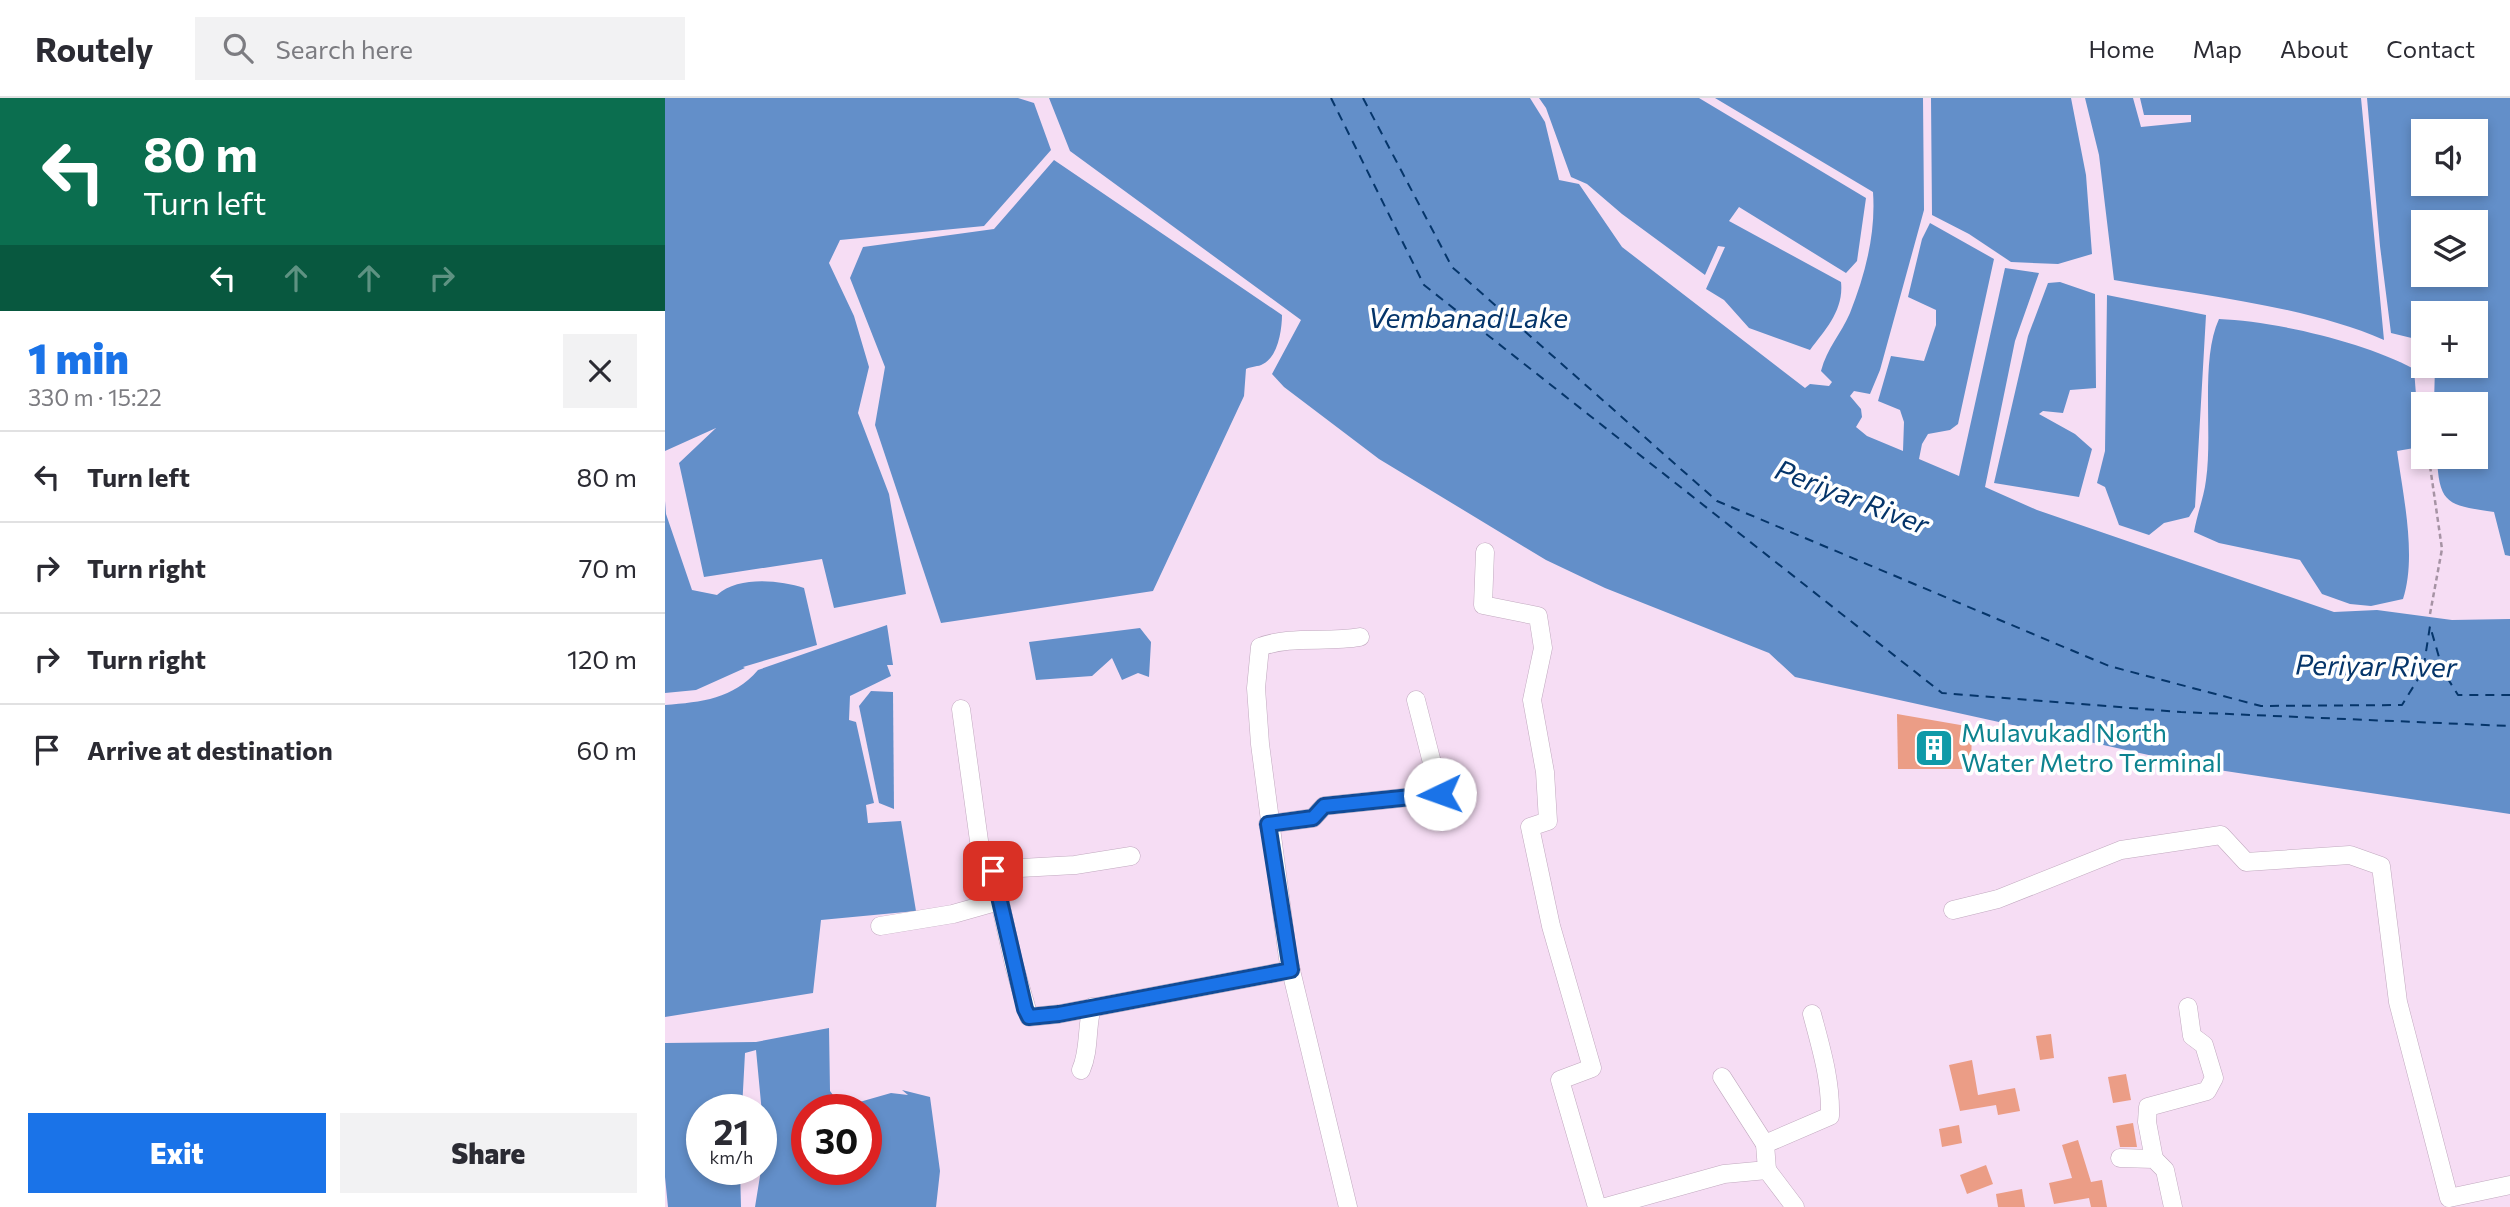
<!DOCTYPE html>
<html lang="en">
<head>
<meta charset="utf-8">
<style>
  :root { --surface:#fff; --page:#f2f2f3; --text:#2b2b33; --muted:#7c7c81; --line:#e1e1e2; --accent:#1a73e8 }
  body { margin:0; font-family:Commissioner,sans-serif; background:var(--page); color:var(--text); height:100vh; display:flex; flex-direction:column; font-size:26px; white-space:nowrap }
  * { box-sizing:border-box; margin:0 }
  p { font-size:23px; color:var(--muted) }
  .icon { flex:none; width:38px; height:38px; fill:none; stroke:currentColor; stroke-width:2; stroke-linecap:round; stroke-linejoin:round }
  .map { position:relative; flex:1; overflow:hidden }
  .drawer { display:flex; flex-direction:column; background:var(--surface); width:665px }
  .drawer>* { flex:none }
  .top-card { background:#0b6e4f; color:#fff; overflow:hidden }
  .fabs { position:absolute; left:1746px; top:21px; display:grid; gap:14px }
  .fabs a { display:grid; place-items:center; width:77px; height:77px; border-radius:0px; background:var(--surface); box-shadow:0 4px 10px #0003; font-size:35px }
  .speed { position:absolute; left:21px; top:996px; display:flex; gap:14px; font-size:35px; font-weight:700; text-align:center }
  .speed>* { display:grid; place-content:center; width:91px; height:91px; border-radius:50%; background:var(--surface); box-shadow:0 4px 10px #0003; line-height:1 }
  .speed small { font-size:18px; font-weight:400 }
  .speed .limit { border:10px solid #d22; background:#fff; color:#111 }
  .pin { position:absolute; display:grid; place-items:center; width:60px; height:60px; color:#fff; margin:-30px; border-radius:14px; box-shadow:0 4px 10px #0006 }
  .me { position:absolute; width:77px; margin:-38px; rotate:267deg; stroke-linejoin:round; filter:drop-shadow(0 0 5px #0008) }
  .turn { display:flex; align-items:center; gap:24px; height:147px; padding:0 28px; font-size:32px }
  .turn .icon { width:91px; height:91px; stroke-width:2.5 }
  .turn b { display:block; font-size:49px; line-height:60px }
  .lanes { display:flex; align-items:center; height:66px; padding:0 28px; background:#0003; justify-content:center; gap:35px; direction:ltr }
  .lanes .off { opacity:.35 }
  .round { display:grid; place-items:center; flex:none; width:74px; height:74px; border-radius:0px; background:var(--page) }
  .head { display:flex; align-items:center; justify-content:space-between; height:119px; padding:0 28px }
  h1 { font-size:42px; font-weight:800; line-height:52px; color:var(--accent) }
  .action { display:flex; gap:14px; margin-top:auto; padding:14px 28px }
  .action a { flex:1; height:80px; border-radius:0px; background:var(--accent); color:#fff; font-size:28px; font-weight:800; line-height:80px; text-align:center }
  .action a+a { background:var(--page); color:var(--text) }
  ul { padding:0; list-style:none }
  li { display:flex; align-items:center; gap:21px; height:91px; padding:0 28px; border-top:2px solid var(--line) }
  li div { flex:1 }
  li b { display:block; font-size:26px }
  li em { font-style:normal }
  header { display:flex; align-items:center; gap:42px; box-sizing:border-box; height:98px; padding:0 35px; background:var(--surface); border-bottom:2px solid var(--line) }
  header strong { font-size:33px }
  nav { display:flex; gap:38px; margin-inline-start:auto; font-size:24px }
  .search { width:490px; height:63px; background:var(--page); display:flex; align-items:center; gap:18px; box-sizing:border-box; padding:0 24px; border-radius:0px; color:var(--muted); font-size:26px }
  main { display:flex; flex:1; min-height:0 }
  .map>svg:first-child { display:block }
  .water { fill:#638fc9; fill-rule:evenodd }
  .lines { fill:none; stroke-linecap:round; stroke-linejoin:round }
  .ferry { stroke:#05356a; stroke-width:2; stroke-dasharray:9 7; stroke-linecap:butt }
  .building { fill:#eb9d86 }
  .street-casing { stroke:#c1a9bf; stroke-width:19 }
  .path { stroke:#a693a4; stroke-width:2.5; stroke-dasharray:5 3.5; stroke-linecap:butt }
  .street { stroke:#fff; stroke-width:18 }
  .route-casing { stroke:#114b97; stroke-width:18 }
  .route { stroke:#1a73e8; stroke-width:12 }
  .labels { text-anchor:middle; stroke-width:7; stroke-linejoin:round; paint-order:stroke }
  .culture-label { font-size:26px; fill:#0d838f; stroke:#fff; text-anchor:start }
  .water-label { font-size:28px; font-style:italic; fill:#05356a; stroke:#fff }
</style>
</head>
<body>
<header>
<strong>Routely</strong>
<div class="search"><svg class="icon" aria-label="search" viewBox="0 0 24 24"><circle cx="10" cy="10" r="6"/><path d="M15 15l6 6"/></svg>Search here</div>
<nav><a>Home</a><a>Map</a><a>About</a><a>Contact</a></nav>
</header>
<main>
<section class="drawer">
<div class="top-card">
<div class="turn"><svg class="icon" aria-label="left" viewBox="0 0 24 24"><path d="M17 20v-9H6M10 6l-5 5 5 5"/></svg><div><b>80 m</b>Turn left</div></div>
<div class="lanes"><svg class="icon" aria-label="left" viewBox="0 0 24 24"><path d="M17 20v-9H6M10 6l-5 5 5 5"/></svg><svg class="icon off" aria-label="ahead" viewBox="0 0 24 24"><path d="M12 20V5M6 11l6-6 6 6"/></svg><svg class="icon off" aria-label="ahead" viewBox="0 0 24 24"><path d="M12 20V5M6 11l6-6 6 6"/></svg><svg class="icon off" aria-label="right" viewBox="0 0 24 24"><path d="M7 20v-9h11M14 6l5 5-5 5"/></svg></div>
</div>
<div class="head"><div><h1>1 min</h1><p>330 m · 15:22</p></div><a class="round"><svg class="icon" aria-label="close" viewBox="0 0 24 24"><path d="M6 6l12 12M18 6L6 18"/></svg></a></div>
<ul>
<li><svg class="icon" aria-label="left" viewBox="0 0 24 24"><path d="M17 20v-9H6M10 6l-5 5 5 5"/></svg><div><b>Turn left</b></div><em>80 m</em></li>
<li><svg class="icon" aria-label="right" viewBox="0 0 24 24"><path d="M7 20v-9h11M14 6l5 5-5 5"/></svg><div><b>Turn right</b></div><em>70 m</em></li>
<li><svg class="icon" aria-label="right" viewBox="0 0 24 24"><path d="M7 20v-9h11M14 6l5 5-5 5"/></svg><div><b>Turn right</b></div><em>120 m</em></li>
<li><svg class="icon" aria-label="arrive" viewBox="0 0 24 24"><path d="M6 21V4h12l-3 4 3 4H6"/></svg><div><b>Arrive at destination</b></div><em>60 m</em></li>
</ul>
<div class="action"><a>Exit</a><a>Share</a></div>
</section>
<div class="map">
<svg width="1845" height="1109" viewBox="0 0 1845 1109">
  <rect width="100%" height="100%" fill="#f6ddf4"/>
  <g class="water">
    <path d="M0,0H353L369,5L386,52L319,128L175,142L164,165L189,218L204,269L193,315L224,396L241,496L169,510L157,461L39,479L14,365L51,330L0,353Z"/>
    <path d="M384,0H865L880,24L894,82L914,86L957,149L1140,290L1145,286L1164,288L1167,284L1156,273C1162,250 1176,236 1185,215C1200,177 1211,136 1208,94L1050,0H1258L1259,112L1215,272L1205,296L1189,293L1185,298L1196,311L1197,319L1191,329L1202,338L1238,353L1239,324L1235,312L1213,303L1226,258L1259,263L1271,227V212L1243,199L1257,141L1265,125L1329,161L1293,326L1285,332L1263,336L1257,346L1254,361L1294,378L1340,170L1374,175L1350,243L1320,389L1372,412L1669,514L1712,512L1787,522L1845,521V716L1547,671L1130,579L1104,555L940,490L881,462L714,361L619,289L607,276L636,222L405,53Z"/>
    <path d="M874,0H1034L1201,100L1192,163L1181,175L1074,109L1064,123L1176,184C1179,212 1161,231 1145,252L1084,230L1059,202L1041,191L1060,149L1053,148L1040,177L957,116L922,86L906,79L881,10Z"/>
    <path d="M1266,0H1406L1421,77L1427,156L1393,166L1346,164L1304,136L1267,117Z"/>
    <path d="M1420,0H1468L1476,29L1526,24V17H1479L1475,0H1696L1719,242C1641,208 1534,197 1449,182L1434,57Z"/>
    <path d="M1702,0H1845V458L1840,457L1829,414C1783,407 1774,407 1772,359H1811V306H1769L1770,268H1811V215H1759V243L1726,235L1715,148ZM1759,33H1811V86H1759ZM1759,124H1811V177H1759Z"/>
    <path d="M389,62L617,217C617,231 613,259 598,266C593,269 587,268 581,271L579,298L488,493L276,525L210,327L220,269L185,180L198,149L329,131Z"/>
    <path d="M1395,184L1430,196L1431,290L1405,292L1398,315L1378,313L1374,316L1410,336L1427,351L1414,399L1329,385L1363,238L1383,185Z"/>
    <path d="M1442,197L1541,217L1530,409L1524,419L1499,425L1484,437L1454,427L1440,389L1432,385L1440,353Z"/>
    <path d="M1554,221C1609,223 1700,244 1749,271L1755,349L1732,353C1738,397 1752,459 1738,501L1706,508L1685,506L1657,496L1635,462L1554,445L1529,434C1532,416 1539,399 1541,382C1548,335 1535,262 1554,221Z"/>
    <path d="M0,403L1,416L27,492L52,497C73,478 114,482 139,490L152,547L78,569L80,570L31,592L0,595Z"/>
    <path d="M222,527L228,567H222L226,578L185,598L184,622L191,624L209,705L201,707L203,725L236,723L251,813L156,822L148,895L0,919V607C37,604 68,601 93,572Z"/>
    <path d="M475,530L486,544L484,579L473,575L457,582L447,560L427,578L371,582L364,544Z"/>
    <path d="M206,593L228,594L229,711L214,705L194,608Z"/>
    <path d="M164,930L165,993L177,1009L226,995L243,997L237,992L265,999L275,1073L271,1109H90L100,1047L91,952L80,955L77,1011L37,1012V1071H75L76,1109H3L0,1079V945L91,944ZM142,1012H201V1071H142Z"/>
  </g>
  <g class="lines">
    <g class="ferry">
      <path d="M666,0L759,187L1277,595L1516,614L1845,628"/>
      <path d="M698,0L787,169L1052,403L1444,568L1596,608L1737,607L1758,573L1765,528L1778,573L1793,597H1845"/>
    </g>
  </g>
  <g class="building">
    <path d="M1232,616L1307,629L1306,671H1233Z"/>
    <path d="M1386,936L1389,960L1375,962L1371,938Z"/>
    <path d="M1307,962L1313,997L1350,990L1355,1013L1333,1017L1331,1007L1295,1013L1284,967Z"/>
    <path d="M1461,976L1466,1002L1448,1005L1443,979Z"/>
    <path d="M1468,1025L1472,1049H1455L1451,1028Z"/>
    <path d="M1294,1027L1297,1045L1277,1049L1274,1031Z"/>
    <path d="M1413,1042L1426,1084L1437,1082L1442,1109H1426L1424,1100L1389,1106L1384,1085L1407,1080L1397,1047Z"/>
    <path d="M1321,1067L1328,1086L1302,1096L1295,1077Z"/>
    <path d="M1357,1091L1360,1109H1333L1331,1096Z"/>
  </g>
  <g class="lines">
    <g class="street-casing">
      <g id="street">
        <path d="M820,454L818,507L873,518L878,550L867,602L880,674L883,723L865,729L886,828L927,970L895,982L932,1109"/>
        <path d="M296,611L318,772L410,767L466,758"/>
        <path d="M603,726L648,720L659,708L775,696L751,602"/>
        <path d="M328,773L349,867L364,919L394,916L626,872"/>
        <path d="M1288,812L1333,801L1456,752L1556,737L1581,764L1685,757L1716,768L1733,904L1784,1100L1845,1087"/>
        <path d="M215,828L288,816L334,803"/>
        <path d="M416,972C425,952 421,930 427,909"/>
        <path d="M1057,979L1100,1046"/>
        <path d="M1455,1060L1489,1061L1500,1072L1508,1109"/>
        <path d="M1489,1061L1482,1024L1483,1009L1542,993L1549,980L1539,947L1527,938L1523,909"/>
        <path d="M1102,1072L1130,1109"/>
        <path d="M683,1109L623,860L595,646L591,590L595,549C626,537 662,545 695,539"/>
        <path d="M941,1109L1059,1076L1102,1072L1100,1046L1165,1018C1166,982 1156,950 1147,916"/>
      </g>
    </g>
    <path class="path" d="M1765,516L1777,451L1765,368"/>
    <use href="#street" class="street"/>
  </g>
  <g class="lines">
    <g class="route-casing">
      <path id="route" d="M328,773L360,911L364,919L394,916L626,872L603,726L648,720L659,708L775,696"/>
    </g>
    <use href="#route" class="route"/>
  </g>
  <defs>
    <g id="building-square" transform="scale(2.0125)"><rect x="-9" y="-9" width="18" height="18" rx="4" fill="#0f9aa8" stroke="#fff"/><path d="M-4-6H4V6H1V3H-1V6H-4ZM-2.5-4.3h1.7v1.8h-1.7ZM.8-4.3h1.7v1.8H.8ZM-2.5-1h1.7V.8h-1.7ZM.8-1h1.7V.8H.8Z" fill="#fff"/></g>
  </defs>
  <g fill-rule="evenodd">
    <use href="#building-square" x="1269" y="650"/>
  </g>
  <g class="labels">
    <g class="culture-label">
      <text x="1296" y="644">Mulavukad North<tspan x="1296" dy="30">Water Metro Terminal</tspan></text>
    </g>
    <g class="water-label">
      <text x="803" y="230">Vembanad Lake</text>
      <text transform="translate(1187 399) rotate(21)" y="10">Periyar River</text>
      <text transform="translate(1711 568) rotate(1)" y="10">Periyar River</text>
    </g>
  </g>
</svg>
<div class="fabs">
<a><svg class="icon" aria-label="sound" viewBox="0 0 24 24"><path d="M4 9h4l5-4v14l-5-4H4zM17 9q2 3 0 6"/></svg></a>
<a><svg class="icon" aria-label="layers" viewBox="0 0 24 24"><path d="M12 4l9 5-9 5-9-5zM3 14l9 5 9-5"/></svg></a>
<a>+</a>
<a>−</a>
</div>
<div class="speed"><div>21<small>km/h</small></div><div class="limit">30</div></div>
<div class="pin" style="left:328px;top:773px;background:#d93025"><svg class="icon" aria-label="arrive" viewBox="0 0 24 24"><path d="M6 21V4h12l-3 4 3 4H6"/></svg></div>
<svg class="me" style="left:775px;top:696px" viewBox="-20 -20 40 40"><circle r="19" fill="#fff"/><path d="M0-13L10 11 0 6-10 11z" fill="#1a73e8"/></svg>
</div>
</main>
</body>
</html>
